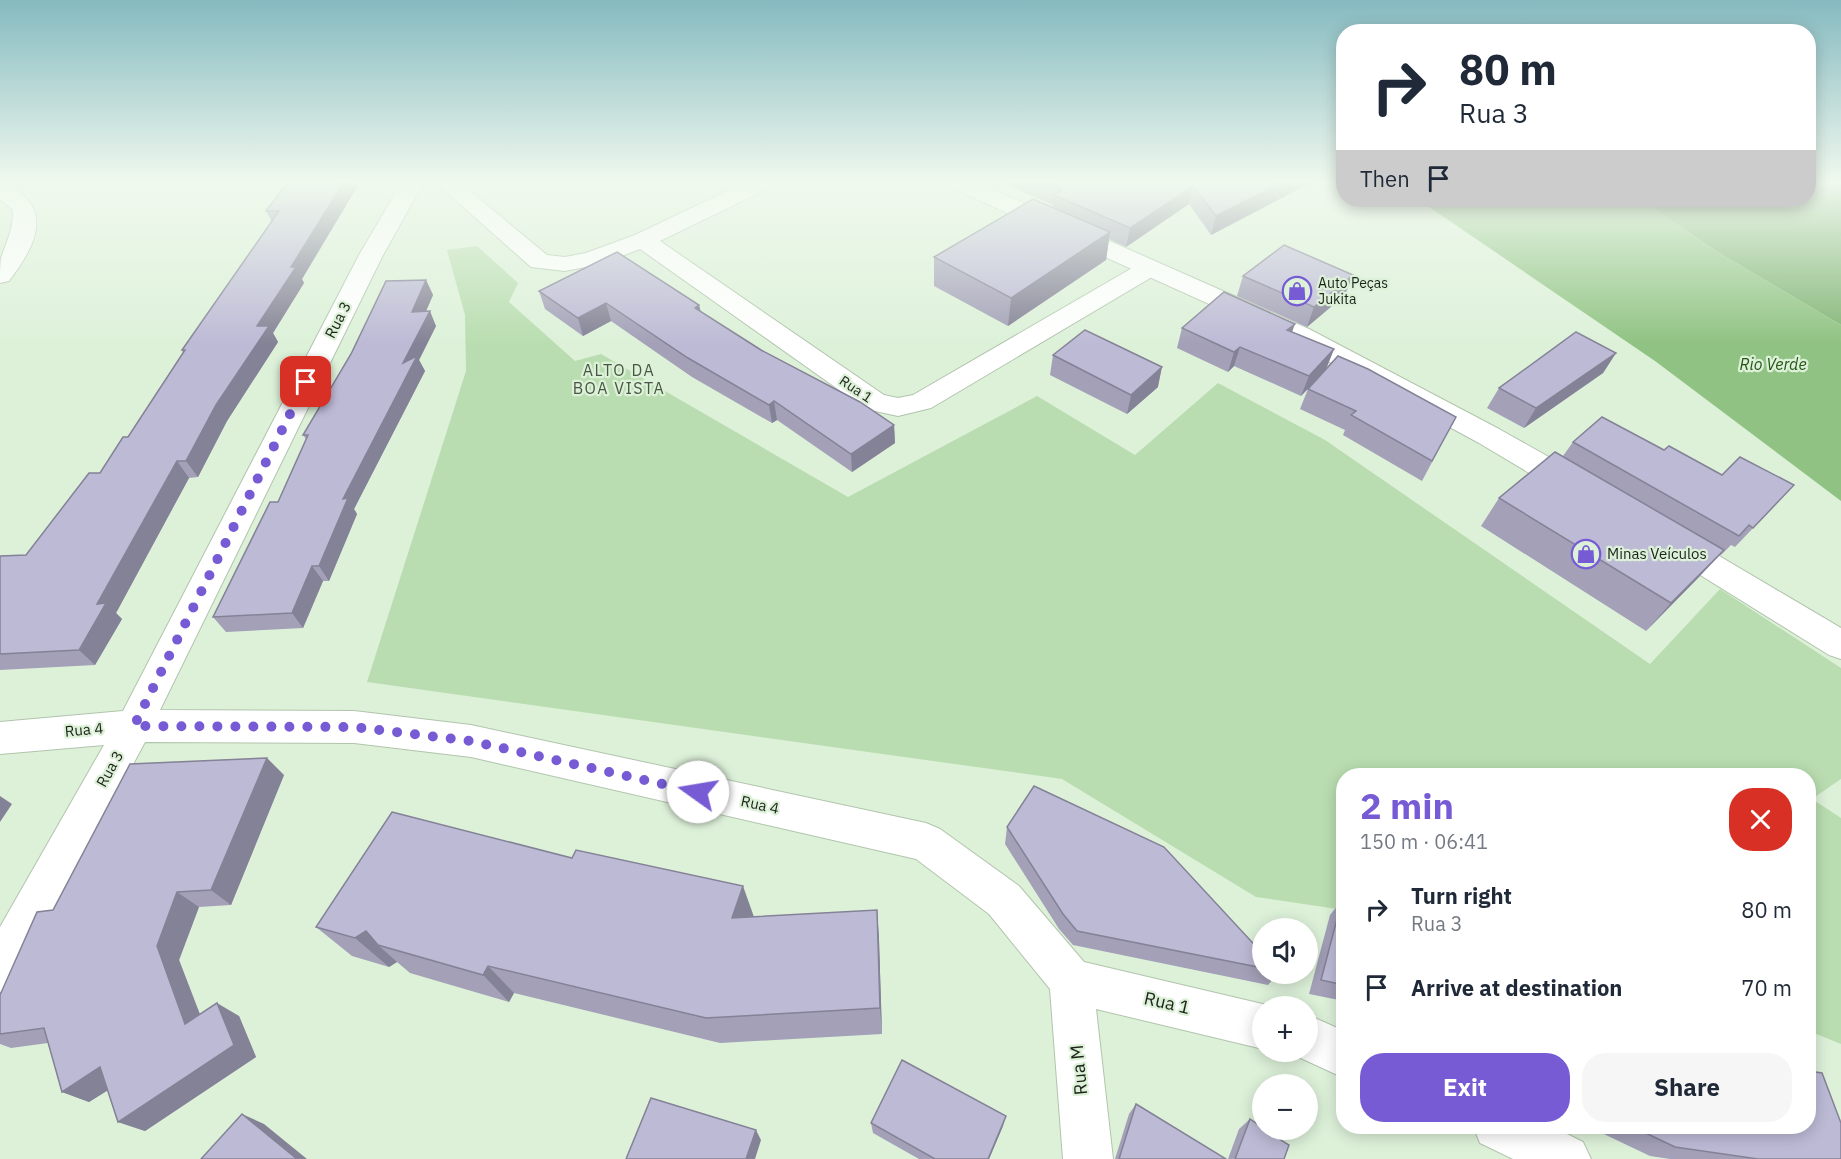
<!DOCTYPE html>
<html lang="en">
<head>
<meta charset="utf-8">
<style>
  :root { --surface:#fff; --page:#f6f6f7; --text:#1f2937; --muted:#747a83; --accent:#765bd5 }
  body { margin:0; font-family:"IBM Plex Sans",sans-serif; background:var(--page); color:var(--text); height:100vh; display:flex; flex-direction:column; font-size:22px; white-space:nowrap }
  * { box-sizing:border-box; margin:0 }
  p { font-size:20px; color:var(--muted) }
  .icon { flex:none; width:33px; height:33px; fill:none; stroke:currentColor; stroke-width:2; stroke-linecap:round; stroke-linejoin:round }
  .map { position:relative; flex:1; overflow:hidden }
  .sheet { position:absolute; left:1336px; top:768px; width:480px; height:366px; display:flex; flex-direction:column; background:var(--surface); border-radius:24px; box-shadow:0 3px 15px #0003 }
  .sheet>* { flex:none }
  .guide { position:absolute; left:1336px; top:24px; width:480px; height:183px; border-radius:24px; box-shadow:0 3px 15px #0003; background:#fff; color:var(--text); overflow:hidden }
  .tools { position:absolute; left:1252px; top:918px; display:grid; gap:12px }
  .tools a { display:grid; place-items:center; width:66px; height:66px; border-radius:50%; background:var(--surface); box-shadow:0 3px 15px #0003; font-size:30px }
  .pin { position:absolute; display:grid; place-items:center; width:51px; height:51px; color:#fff; margin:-26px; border-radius:12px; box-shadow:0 3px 9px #0006 }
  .me { position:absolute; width:66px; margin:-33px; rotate:283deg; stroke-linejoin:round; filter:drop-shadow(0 0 4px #0008) }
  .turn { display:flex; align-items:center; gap:21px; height:126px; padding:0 24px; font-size:27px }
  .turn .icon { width:78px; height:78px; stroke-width:2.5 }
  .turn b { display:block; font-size:42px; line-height:51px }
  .then { display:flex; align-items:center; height:57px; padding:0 24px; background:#0003; gap:12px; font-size:22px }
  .round { display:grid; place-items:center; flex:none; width:63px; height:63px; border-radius:24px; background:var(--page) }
  .summary { display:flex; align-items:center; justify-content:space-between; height:102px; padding:0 24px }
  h1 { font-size:36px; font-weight:700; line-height:45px; color:var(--accent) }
  .button { display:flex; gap:12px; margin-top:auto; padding:12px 24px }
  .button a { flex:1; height:69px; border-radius:24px; background:var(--accent); color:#fff; font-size:24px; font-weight:700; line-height:69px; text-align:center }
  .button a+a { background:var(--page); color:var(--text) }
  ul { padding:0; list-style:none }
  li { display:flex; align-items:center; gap:18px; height:78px; padding:0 24px }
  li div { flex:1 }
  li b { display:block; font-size:22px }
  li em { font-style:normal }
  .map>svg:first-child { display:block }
  .green { fill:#b9ddb0 }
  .forest { fill:#81b475 }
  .water { fill:#90c383 }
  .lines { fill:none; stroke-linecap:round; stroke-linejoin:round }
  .minor-casing { stroke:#b1c4ac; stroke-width:2 }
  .major-casing { stroke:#b1c4ac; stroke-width:2 }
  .minor { fill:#fff; fill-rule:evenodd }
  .major { fill:#fff; fill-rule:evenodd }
  .wall { fill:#a3a0b8 }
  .shaded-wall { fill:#848296 }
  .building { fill:#bdbad6; stroke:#848296; stroke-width:1.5 }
  .route { stroke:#765bd5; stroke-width:10; stroke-dasharray:0 18 }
  .labels { text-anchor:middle; stroke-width:4.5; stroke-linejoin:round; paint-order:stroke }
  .far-poi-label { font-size:14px; fill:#1c231a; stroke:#ddf1d9; text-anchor:start }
  .far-street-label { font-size:14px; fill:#1c231a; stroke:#ddf1d9 }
  .street-label { font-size:15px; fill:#1c231a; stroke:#ddf1d9 }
  .poi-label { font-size:15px; fill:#1c231a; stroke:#ddf1d9; text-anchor:start }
  .water-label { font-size:16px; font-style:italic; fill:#235415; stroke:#ddf1d9 }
  .neighbourhood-label { font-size:16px; letter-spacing:1.5px; fill:#475743; stroke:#ddf1d9 }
  .near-street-label { font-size:18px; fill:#1c231a; stroke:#ddf1d9 }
</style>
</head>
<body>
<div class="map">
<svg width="1841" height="1159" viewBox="0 0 1841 1159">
  <rect width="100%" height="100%" fill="#ddf1d9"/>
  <path class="green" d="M477,246L518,283L509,302L575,361L601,354L848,497L1037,396L1135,455L1218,383L1325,440L1650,664L1720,589L1841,668V779L1812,799L1841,818V1044L1809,1031V776H1344V910L1256,897L1062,779L367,682L466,371L465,315L447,250Z"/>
  <path class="forest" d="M1809,182H1841V325L1719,253L1641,200H1809Z"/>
  <path class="water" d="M1419,200H1641L1719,253L1841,325V501L1655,361Z"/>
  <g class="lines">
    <g class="minor-casing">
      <g id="minor">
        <path d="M0,182C10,182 16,189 23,195C52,221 27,257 9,281L0,283C0,276 0,265 1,258C7,241 13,230 13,210L0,199Z"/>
        <path d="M402,182H424L383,255L160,710L354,711L471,725L926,823L940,829L1019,886L1084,962L1271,1006H1263V1049L1096,1009L1113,1159H1063L1050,989L989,914L916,859L471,757L354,743L145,742L15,985L0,992V927L104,745L0,754V722L123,711L359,255Z"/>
        <path d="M435,182H459L547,255L565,257L586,253L635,235L746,182H774L771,187L660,241L884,395L898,398L913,395L1139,264L1148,262L1157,264L1160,269L1157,274L931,408L898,416L866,409L640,249L601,264L565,271L531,267Z"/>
        <path d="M1308,1015L1344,1031V1078L1292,1054L1291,1052H1308Z"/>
        <path d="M1473,1126H1551L1583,1142L1591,1159H1513L1480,1143Z"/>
      </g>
    </g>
    <g class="major-casing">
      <g id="major">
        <path d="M947,182H976L1309,329L1499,429L1588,479L1592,487L1588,495L1577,498L1566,495L1479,443L1291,341L950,187Z"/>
        <path d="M1671,530L1682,534L1841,628V659L1829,655L1660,550L1655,542L1660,534Z"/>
      </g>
    </g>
    <use href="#minor" class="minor"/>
    <use href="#major" class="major"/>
  </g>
  <g class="wall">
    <path d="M288,182H355L357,187L302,279L304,283L273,333L278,342L227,421L198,477L189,478L116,613L122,619L95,665L0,670V556L26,555L100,473L128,437L183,353L182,350L272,222L266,211Z"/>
    <path d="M1000,182H1312L1211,235L1189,204L1126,247L1109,239L1106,260L1008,326L934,286V257L1053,207V205Z"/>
    <path d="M1353,275L1345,295L1307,327L1237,296L1243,276Z"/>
    <path d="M426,280L433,295L426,311L436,326L419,360L425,371L354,509L357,514L329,581H323L303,628L226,632L213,617L278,502L306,439L303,435Z"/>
    <path d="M539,291L699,305L701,312L761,350L894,425L895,443L852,472L777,420L772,423L692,377L611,321L583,336L545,309Z"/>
    <path d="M1182,328L1292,332L1334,349L1326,369L1456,417L1422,481L1343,435L1345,430L1300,409L1308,389L1301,396L1234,366L1228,372L1177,348Z"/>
    <path d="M1616,353L1603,373L1524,428L1487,408L1499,388Z"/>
    <path d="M1053,355L1158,387L1127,414L1050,375Z"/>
    <path d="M1573,442L1664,450L1722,475L1794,485L1735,547L1731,545L1721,555H1720L1698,578L1646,631L1481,526L1499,498L1563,456Z"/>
    <path d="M284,775L231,905L199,907L179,960L200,1014L239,1016L256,1057L145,1131L118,1122L108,1090L89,1102L62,1092L48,1043L11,1048L0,1044V995L53,910Z"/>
    <path d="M1007,827L1263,954V974H1278L1268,985L1073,945L1059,929L1005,844Z"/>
    <path d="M1342,900L1344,901V1001L1309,994L1330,915Z"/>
    <path d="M877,910L879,940L882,1034L720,1043L514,993L509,1002L410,973L397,962L389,967L352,956L316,927L754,917Z"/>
    <path d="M1136,1104L1226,1159H1115L1129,1114Z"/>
    <path d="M1250,1119L1284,1159H1228L1239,1129Z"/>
    <path d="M871,1123L1003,1126L989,1159H919L873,1133Z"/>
    <path d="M1587,1126H1809L1841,1159H1670L1650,1156Z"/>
  </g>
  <g class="shaded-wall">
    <path d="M344,182H355L357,187L302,279L304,283L273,333L278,342L227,421L198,477L186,461L257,326L291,267Z"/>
    <path d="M1283,182H1312L1211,235L1216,216Z"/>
    <path d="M1193,186L1189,204L1126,247L1130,228Z"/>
    <path d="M1110,232L1106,260L1008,326L1011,298Z"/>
    <path d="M1353,275L1345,295L1307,327L1314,307Z"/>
    <path d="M426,280L433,295L419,327L412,312Z"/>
    <path d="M606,303L611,321L583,336L578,318Z"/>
    <path d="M699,305L703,324L695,308Z"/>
    <path d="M430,311L436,326L419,360L425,371L354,509L357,514L329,581L319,566L343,499L403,363Z"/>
    <path d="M1295,324L1288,343L1287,330Z"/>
    <path d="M1240,347L1234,366L1228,372L1234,352Z"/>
    <path d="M1334,349L1326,369L1301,396L1309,376Z"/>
    <path d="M1616,353L1603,373L1524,428L1536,408Z"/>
    <path d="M1162,367L1158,387L1127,414L1131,395Z"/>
    <path d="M774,401L777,420L772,423L769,405Z"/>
    <path d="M894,425L895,443L852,472L851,454Z"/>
    <path d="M177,461L189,478L116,613L122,619L95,665L79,650L97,604Z"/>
    <path d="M1724,550L1698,578L1646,631L1671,603Z"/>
    <path d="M312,566L323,581L303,628L292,613Z"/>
    <path d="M267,758L284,775L231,905L211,890Z"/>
    <path d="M0,796L12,804L0,822Z"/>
    <path d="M743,886L754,917L732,918Z"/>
    <path d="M177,892L199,907L179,960L208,1036L185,1024L157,946Z"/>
    <path d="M877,910L879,940L882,1034L880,1008Z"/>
    <path d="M366,931L378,945L397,962L389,967L355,938Z"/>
    <path d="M488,966L514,993L509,1002L483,975Z"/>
    <path d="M217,1003L239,1016L256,1057L145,1131L118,1122Z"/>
    <path d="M100,1067L126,1079L89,1102L62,1092Z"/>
    <path d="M242,1114L264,1124L307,1159H297Z"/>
    <path d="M1006,1116L1003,1126L989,1159H988Z"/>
    <path d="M756,1130L761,1140L755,1159H746Z"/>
  </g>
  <g class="building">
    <path d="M288,182H344L291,267H296L257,326H269L216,405L186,461H177L97,604L106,603L79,650L0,654V556L26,555L89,473H100L123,437H128L185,350H182L279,211H266Z"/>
    <path d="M1044,182H1283L1216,216L1193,186L1130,228L1054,195L1062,190Z"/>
    <path d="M1033,199L1110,232L1011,298L934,257Z"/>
    <path d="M1284,245L1353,275L1314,307L1243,276Z"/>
    <path d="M617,252L699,305L695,308L761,350L860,402L894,425L851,454L774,401L769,405L688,358L606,303L578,318L539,291Z"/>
    <path d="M426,280L412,312L430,311L403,363L417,356L343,499L348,498L319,566H312L292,613L213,617L270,502H278L308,435H303L351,354L386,281Z"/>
    <path d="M1224,292L1295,324L1287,330L1334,349L1309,376L1240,347L1234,352L1182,328Z"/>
    <path d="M1085,330L1162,367L1131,395L1053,355Z"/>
    <path d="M1576,332L1616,353L1536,408L1499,388Z"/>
    <path d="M1338,356L1368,369L1456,417L1432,461L1351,415L1356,411L1308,389Z"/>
    <path d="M1602,417L1664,450L1669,446L1722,475L1740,457L1794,485L1753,528L1749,525L1739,536L1573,442Z"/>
    <path d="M1555,452L1724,550L1671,603L1499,498Z"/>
    <path d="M267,758L211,890L177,892L157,946L185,1024L217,1003L234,1045L118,1122L100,1067L62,1092L44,1028L0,1034V995L37,912L53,910L130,764Z"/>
    <path d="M1034,786L1164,847L1263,954V968L1077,931L1063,914L1007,827Z"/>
    <path d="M392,812L572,858L576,850L743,886L732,918L877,910L880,1008L706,1018L488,966L483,975L378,945L366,931L355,938L316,927Z"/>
    <path d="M1342,900L1344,901V985L1321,980Z"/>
    <path d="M902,1060L1006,1116L988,1159H935L871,1123Z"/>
    <path d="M1809,1071L1822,1073L1841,1123V1159H1758L1675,1147L1631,1126H1809Z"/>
    <path d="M651,1098L756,1130L746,1159H626Z"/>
    <path d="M1136,1104L1226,1159H1119Z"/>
    <path d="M242,1114L297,1159H201Z"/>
    <path d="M1250,1119L1263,1128V1130H1265L1289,1145L1284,1159H1235Z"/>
  </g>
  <linearGradient id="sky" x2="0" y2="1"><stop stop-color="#85bac0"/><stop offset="0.53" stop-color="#f0f9ee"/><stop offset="1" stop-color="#f0f9ee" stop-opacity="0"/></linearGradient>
  <rect width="1841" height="344" fill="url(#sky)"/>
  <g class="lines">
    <path class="route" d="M306,382L134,726L354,727L471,741L698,792"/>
  </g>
  <defs>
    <g id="shop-ring" transform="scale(1.5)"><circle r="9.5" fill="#ddf1d9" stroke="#765bd5" stroke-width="1.5"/><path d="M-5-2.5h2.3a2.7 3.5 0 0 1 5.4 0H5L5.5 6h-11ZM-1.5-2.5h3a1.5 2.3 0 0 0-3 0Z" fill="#765bd5"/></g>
  </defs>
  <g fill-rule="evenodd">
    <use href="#shop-ring" x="1297" y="291"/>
    <use href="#shop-ring" x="1586" y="554"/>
  </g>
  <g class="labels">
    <g class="far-poi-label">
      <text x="1318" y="288">Auto Peças<tspan x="1318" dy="16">Jukita</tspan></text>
    </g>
    <g class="far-street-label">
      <text transform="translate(856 389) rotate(34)" y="5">Rua 1</text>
    </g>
    <g class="street-label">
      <text transform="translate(338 320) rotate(-63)" y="5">Rua 3</text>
      <text transform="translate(84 730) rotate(-5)" y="5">Rua 4</text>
      <text transform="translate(110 769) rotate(-61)" y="5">Rua 3</text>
      <text transform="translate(760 805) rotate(12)" y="5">Rua 4</text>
    </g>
    <g class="poi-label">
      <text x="1607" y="559">Minas Veículos</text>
    </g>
    <g class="water-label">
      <text x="1773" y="370">Rio Verde</text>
    </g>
    <g class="neighbourhood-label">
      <text x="619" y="376">ALTO DA<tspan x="619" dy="18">BOA VISTA</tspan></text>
    </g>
    <g class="near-street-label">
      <text transform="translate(1167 1003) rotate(13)" y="6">Rua 1</text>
      <text transform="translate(1079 1070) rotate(-95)" y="6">Rua M</text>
    </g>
  </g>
</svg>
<div class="tools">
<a><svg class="icon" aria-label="sound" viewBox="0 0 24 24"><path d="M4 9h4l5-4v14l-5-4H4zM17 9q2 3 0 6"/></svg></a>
<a>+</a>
<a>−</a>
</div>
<div class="pin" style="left:306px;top:382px;background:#d93025"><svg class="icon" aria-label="arrive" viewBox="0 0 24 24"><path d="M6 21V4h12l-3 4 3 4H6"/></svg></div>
<svg class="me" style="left:698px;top:792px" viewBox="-20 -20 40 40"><circle r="19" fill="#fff"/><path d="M0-13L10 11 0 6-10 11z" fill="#765bd5"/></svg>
<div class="guide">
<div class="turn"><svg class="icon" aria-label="right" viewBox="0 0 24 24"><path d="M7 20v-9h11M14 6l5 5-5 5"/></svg><div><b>80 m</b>Rua 3</div></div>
<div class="then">Then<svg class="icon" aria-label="arrive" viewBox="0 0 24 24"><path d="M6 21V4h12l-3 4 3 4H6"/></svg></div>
</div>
<section class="sheet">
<div class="summary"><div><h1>2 min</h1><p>150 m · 06:41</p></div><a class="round" style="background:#d93025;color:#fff"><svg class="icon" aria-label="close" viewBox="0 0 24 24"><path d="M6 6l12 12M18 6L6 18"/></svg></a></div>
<ul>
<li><svg class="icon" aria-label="right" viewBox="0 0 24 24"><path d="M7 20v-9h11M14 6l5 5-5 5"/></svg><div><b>Turn right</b><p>Rua 3</p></div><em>80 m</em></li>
<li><svg class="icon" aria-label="arrive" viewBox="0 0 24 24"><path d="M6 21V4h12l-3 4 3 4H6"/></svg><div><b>Arrive at destination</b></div><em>70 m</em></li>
</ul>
<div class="button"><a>Exit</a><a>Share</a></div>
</section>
</div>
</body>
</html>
